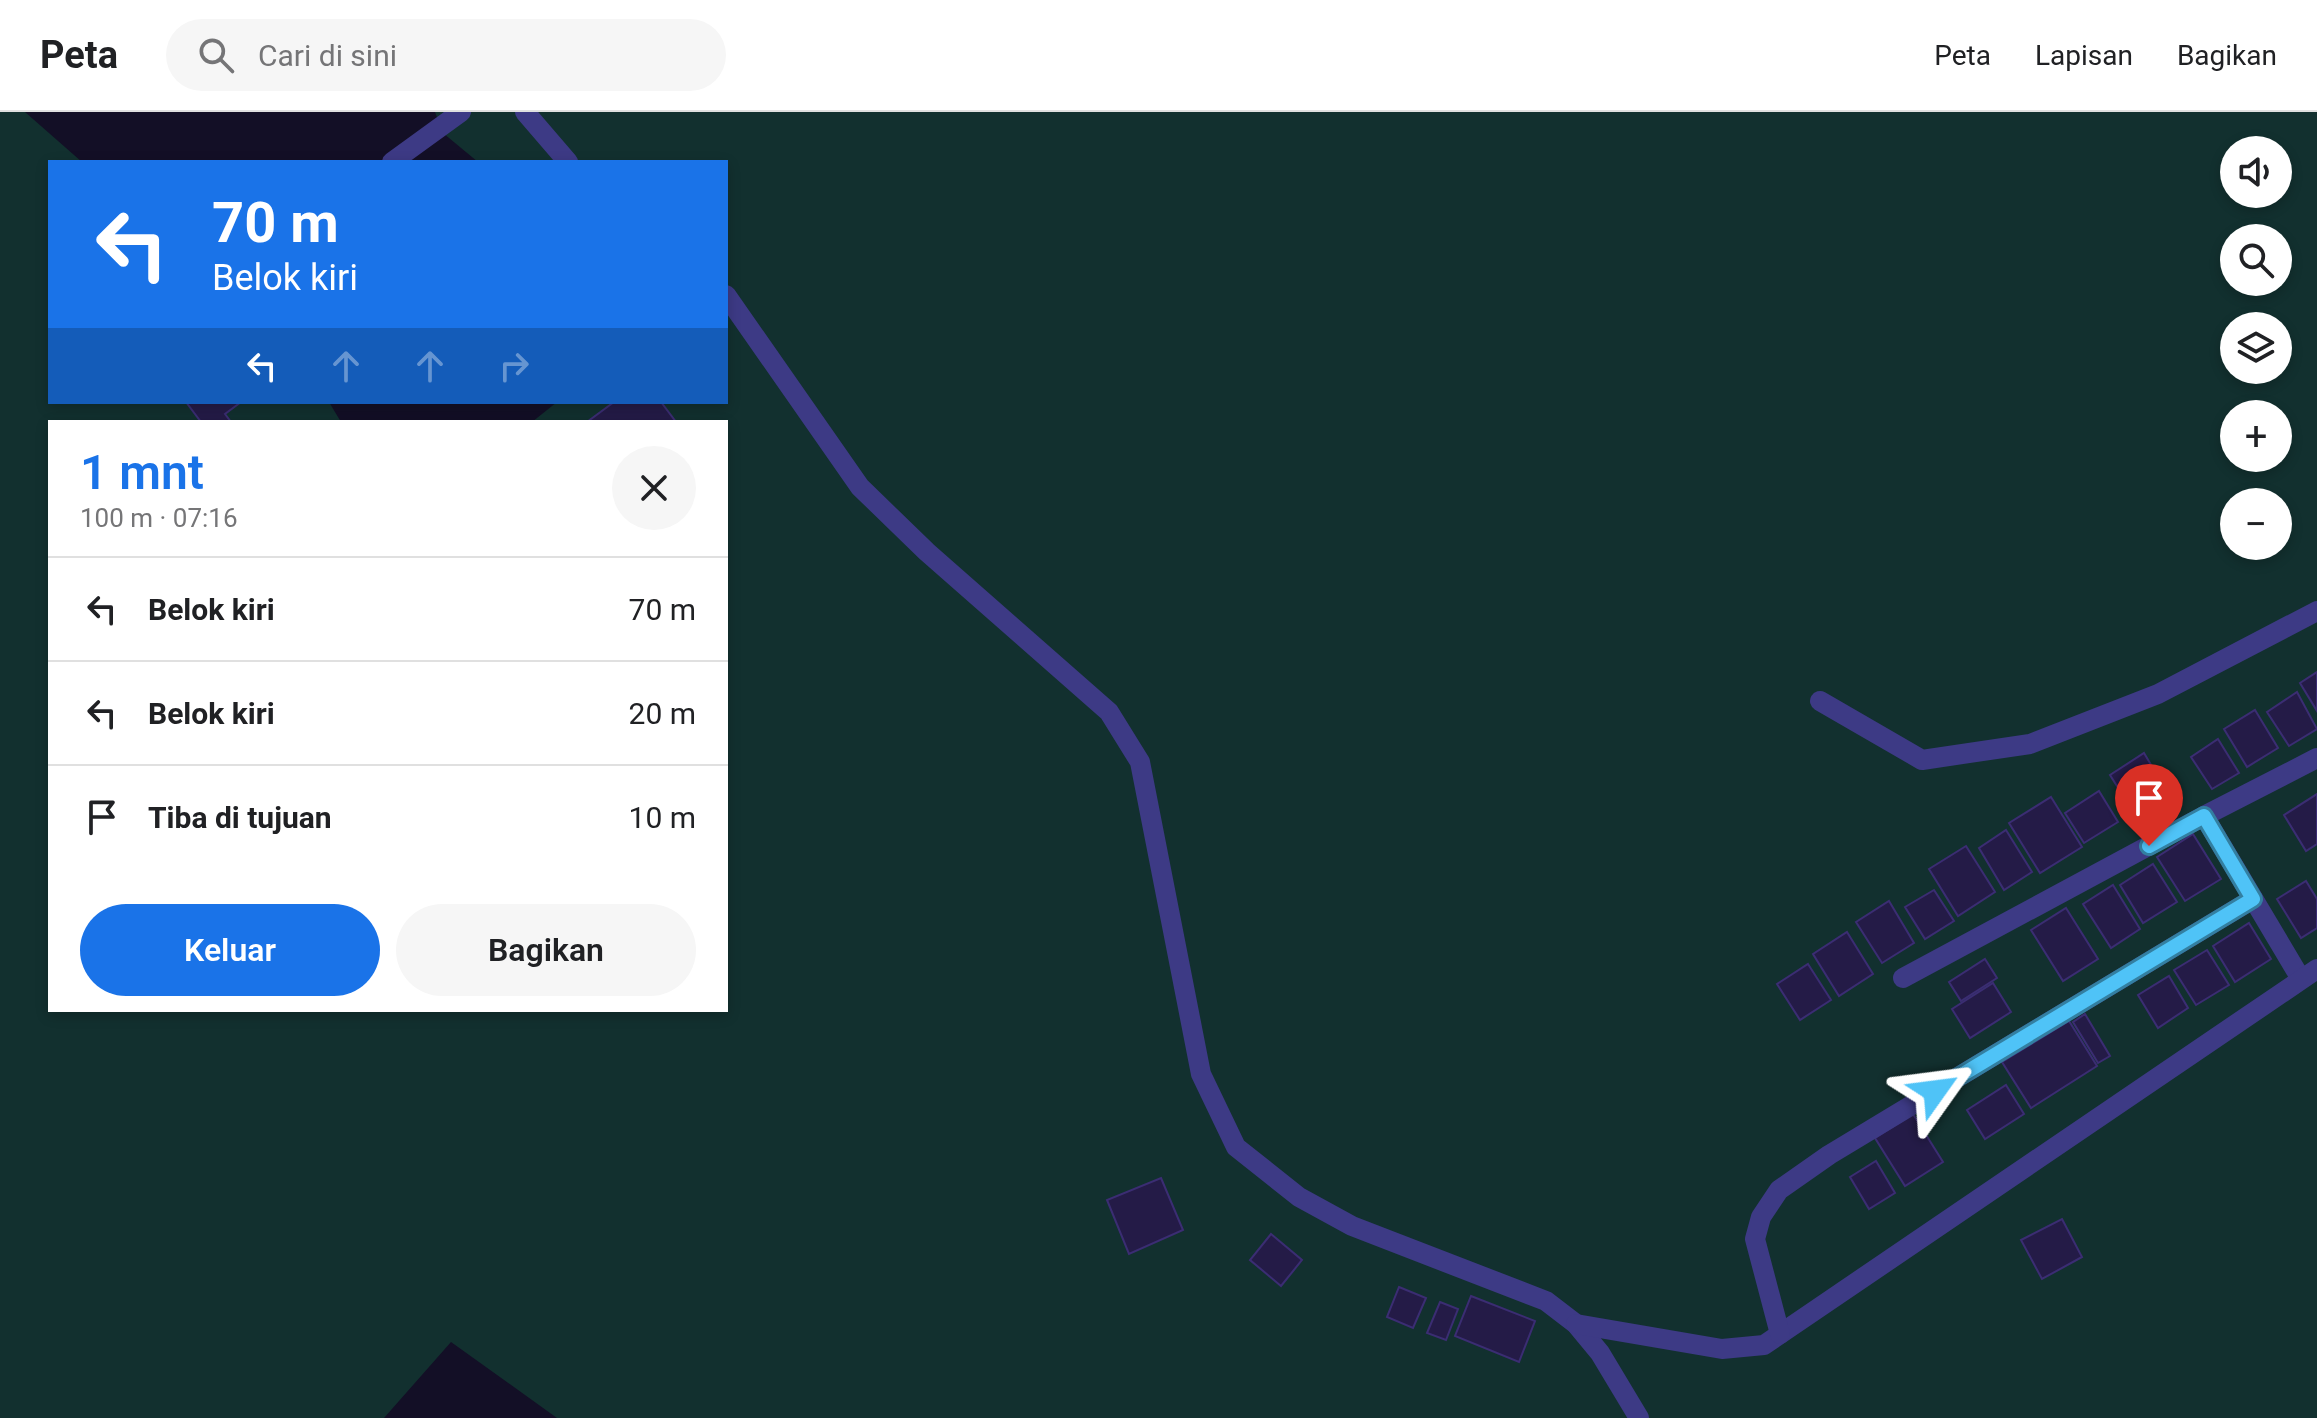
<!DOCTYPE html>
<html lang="id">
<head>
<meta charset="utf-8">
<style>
  :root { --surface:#fff; --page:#f6f6f6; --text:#202124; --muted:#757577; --line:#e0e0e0; --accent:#1a73e8 }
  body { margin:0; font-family:Roboto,sans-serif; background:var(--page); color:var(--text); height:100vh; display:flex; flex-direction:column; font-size:30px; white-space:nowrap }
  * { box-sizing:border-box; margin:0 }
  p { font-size:26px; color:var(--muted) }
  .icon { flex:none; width:44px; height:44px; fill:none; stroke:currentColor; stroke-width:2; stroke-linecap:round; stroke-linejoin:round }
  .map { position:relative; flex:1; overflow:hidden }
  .drawer { position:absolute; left:48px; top:308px; width:680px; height:592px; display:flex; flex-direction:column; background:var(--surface); border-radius:0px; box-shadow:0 4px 12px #0003 }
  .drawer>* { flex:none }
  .guide { position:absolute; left:48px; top:48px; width:680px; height:244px; border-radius:0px; box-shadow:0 4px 12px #0003; background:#1a73e8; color:#fff; overflow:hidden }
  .tools { position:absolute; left:2220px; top:24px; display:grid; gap:16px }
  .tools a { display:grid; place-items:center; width:72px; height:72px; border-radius:50%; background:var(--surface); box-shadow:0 4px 12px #0003; font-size:40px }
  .pin { position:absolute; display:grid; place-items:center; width:68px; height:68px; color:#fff; margin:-82px -34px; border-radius:50% 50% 50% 0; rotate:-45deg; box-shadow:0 0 8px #0007 }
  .pin .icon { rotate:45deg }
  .me { position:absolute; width:88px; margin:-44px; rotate:59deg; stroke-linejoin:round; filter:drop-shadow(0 0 6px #0008) }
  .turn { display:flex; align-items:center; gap:28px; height:168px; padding:0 32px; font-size:36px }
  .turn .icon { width:104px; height:104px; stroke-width:2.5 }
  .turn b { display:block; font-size:56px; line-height:68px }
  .lanes { display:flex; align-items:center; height:76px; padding:0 32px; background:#0003; justify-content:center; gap:40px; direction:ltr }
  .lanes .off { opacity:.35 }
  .round { display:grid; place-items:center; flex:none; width:84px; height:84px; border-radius:42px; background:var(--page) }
  .headline { display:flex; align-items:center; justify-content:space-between; height:136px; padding:0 32px }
  h1 { font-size:48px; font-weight:600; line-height:60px; color:var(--accent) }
  .button { display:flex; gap:16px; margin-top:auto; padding:16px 32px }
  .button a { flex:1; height:92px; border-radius:48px; background:var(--accent); color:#fff; font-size:32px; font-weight:600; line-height:92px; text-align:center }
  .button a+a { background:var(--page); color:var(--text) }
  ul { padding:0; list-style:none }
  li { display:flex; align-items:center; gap:24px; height:104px; padding:0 32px; border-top:2px solid var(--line) }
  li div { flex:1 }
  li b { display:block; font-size:30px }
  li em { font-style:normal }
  header { display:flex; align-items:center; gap:48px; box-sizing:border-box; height:112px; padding:0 40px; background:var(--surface); border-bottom:2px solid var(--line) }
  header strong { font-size:38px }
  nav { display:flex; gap:44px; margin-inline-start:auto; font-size:28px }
  .search { width:560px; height:72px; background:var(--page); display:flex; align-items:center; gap:20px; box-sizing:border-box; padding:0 28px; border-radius:44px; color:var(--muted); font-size:30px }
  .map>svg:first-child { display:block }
  .green { fill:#12302f; fill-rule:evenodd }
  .building { fill:#241b47; stroke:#3b2d73; stroke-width:2 }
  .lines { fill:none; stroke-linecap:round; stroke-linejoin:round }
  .street { stroke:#3d3a85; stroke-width:20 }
  .route-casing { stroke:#337fa1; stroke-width:20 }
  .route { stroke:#4fc3f7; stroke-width:14 }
</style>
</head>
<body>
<header>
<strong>Peta</strong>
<div class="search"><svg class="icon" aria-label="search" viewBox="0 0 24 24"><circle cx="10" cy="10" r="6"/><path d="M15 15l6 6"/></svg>Cari di sini</div>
<nav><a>Peta</a><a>Lapisan</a><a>Bagikan</a></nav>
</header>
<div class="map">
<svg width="2317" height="1306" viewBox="0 0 2317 1306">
  <rect width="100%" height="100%" fill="#130f26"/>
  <path class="green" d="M0,0H25L82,50H50V290H329L341,310H50V898H726V310H532L557,290H726V50H478L443,21L435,0H2317V1306H557L451,1230L384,1306H0ZM2234,38H2278V82H2234ZM2234,126H2278V170H2234ZM2234,214H2278V258H2234ZM2234,302H2278V346H2234ZM2234,390H2278V434H2234Z"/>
  <g class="building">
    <path d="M186,290H241L225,302L231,310H201Z"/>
    <path d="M614,290H661L676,310H587Z"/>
    <path d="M2317,560V599L2300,571Z"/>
    <path d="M2297,580L2317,617L2289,634L2267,600Z"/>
    <path d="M2255,598L2278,636L2247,655L2224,617Z"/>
    <path d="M2218,627L2239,661L2212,677L2191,645Z"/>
    <path d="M2144,641L2169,683L2136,704L2110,663Z"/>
    <path d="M2099,679L2118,710L2084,731L2065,701Z"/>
    <path d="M2317,682V732L2306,739L2284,703Z"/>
    <path d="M2051,685L2082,735L2040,761L2009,711Z"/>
    <path d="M2006,718L2032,760L2004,778L1979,736Z"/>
    <path d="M2193,722L2221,767L2185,789L2157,745Z"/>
    <path d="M1966,734L1995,780L1958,804L1929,757Z"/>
    <path d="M2153,752L2177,790L2143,811L2120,773Z"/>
    <path d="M2306,769L2317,787V816L2301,826L2277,787Z"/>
    <path d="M2113,773L2140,817L2111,836L2083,792Z"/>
    <path d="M1934,778L1954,809L1925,827L1905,795Z"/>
    <path d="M1889,789L1914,831L1882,851L1856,810Z"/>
    <path d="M2066,796L2098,847L2063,869L2031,818Z"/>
    <path d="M2249,811L2271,847L2235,870L2213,834Z"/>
    <path d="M1847,820L1873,862L1839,884L1813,842Z"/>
    <path d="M2207,838L2229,873L2196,893L2174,858Z"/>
    <path d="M1985,847L1997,866L1961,889L1949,870Z"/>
    <path d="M1808,852L1831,888L1800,908L1777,872Z"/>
    <path d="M2169,864L2188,896L2158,916L2138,883Z"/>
    <path d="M1993,871L2011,900L1970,926L1952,897Z"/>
    <path d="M2085,902L2110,944L2098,951L2073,910Z"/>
    <path d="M2069,909L2097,954L2031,996L2002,950Z"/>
    <path d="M2006,973L2024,1002L1985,1027L1967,998Z"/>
    <path d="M1913,1002L1943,1050L1905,1074L1875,1026Z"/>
    <path d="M1876,1049L1895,1081L1869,1097L1850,1065Z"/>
    <path d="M1161,1066L1183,1118L1129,1142L1107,1088Z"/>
    <path d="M2062,1107L2082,1145L2042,1167L2021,1128Z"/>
    <path d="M1271,1122L1302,1148L1281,1174L1250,1148Z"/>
    <path d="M1399,1175L1426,1186L1413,1216L1387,1205Z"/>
    <path d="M1471,1184L1535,1209L1519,1250L1455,1224Z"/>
    <path d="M1440,1190L1458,1197L1446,1228L1427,1221Z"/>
  </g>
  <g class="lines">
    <g class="street">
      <path d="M525,0L568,50"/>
      <path d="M392,50L461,0"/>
      <path d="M726,183L860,375L927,440L1109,600L1140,650L1201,962L1236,1035L1299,1085L1352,1114L1546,1189L1576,1212L1600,1241L1639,1306"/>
      <path d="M1820,589L1922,648L2030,632L2158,582L2317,499"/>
      <path d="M1903,866L2204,704"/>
      <path d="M2301,867L2204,704L2317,646"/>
      <path d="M1576,1212L1722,1237L1764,1233L2317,857"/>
      <path d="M1780,1222L1755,1127L1761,1105L1779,1078L1829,1043L2253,787"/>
    </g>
  </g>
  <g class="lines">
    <g class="route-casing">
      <path id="route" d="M1935,979L2253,787L2204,704L2149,734"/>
    </g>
    <use href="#route" class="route"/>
  </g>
</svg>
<div class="tools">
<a><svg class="icon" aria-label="sound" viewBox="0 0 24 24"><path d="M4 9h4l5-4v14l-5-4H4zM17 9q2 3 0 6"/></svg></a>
<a><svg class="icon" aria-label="search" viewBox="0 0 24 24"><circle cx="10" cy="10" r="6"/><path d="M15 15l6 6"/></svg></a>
<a><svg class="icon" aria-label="layers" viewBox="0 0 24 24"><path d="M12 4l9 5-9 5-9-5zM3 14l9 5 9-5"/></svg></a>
<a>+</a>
<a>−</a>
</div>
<div class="pin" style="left:2149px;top:734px;background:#d93025"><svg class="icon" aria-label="arrive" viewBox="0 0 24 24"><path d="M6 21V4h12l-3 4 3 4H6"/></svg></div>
<svg class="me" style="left:1935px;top:979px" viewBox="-20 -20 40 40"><path d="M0-17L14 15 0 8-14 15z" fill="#4fc3f7" stroke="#fff" stroke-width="4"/></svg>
<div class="guide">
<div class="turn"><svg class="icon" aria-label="left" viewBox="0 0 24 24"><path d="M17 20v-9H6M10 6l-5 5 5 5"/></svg><div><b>70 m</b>Belok kiri</div></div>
<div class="lanes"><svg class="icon" aria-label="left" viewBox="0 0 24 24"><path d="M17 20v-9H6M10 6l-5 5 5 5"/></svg><svg class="icon off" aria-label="ahead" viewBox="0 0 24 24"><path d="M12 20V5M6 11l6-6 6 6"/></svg><svg class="icon off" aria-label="ahead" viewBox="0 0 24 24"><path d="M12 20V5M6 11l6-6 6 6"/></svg><svg class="icon off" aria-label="right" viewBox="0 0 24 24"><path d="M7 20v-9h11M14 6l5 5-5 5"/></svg></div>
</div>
<section class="drawer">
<div class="headline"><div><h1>1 mnt</h1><p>100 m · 07:16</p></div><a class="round"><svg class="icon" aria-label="close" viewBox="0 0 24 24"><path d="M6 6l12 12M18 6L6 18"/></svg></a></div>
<ul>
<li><svg class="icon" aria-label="left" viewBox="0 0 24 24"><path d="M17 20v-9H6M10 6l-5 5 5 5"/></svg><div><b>Belok kiri</b></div><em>70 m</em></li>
<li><svg class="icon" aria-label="left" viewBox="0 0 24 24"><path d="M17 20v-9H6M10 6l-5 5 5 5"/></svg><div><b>Belok kiri</b></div><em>20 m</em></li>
<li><svg class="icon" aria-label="arrive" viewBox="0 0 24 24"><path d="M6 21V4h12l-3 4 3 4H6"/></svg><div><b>Tiba di tujuan</b></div><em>10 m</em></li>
</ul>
<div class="button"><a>Keluar</a><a>Bagikan</a></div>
</section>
</div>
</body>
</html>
